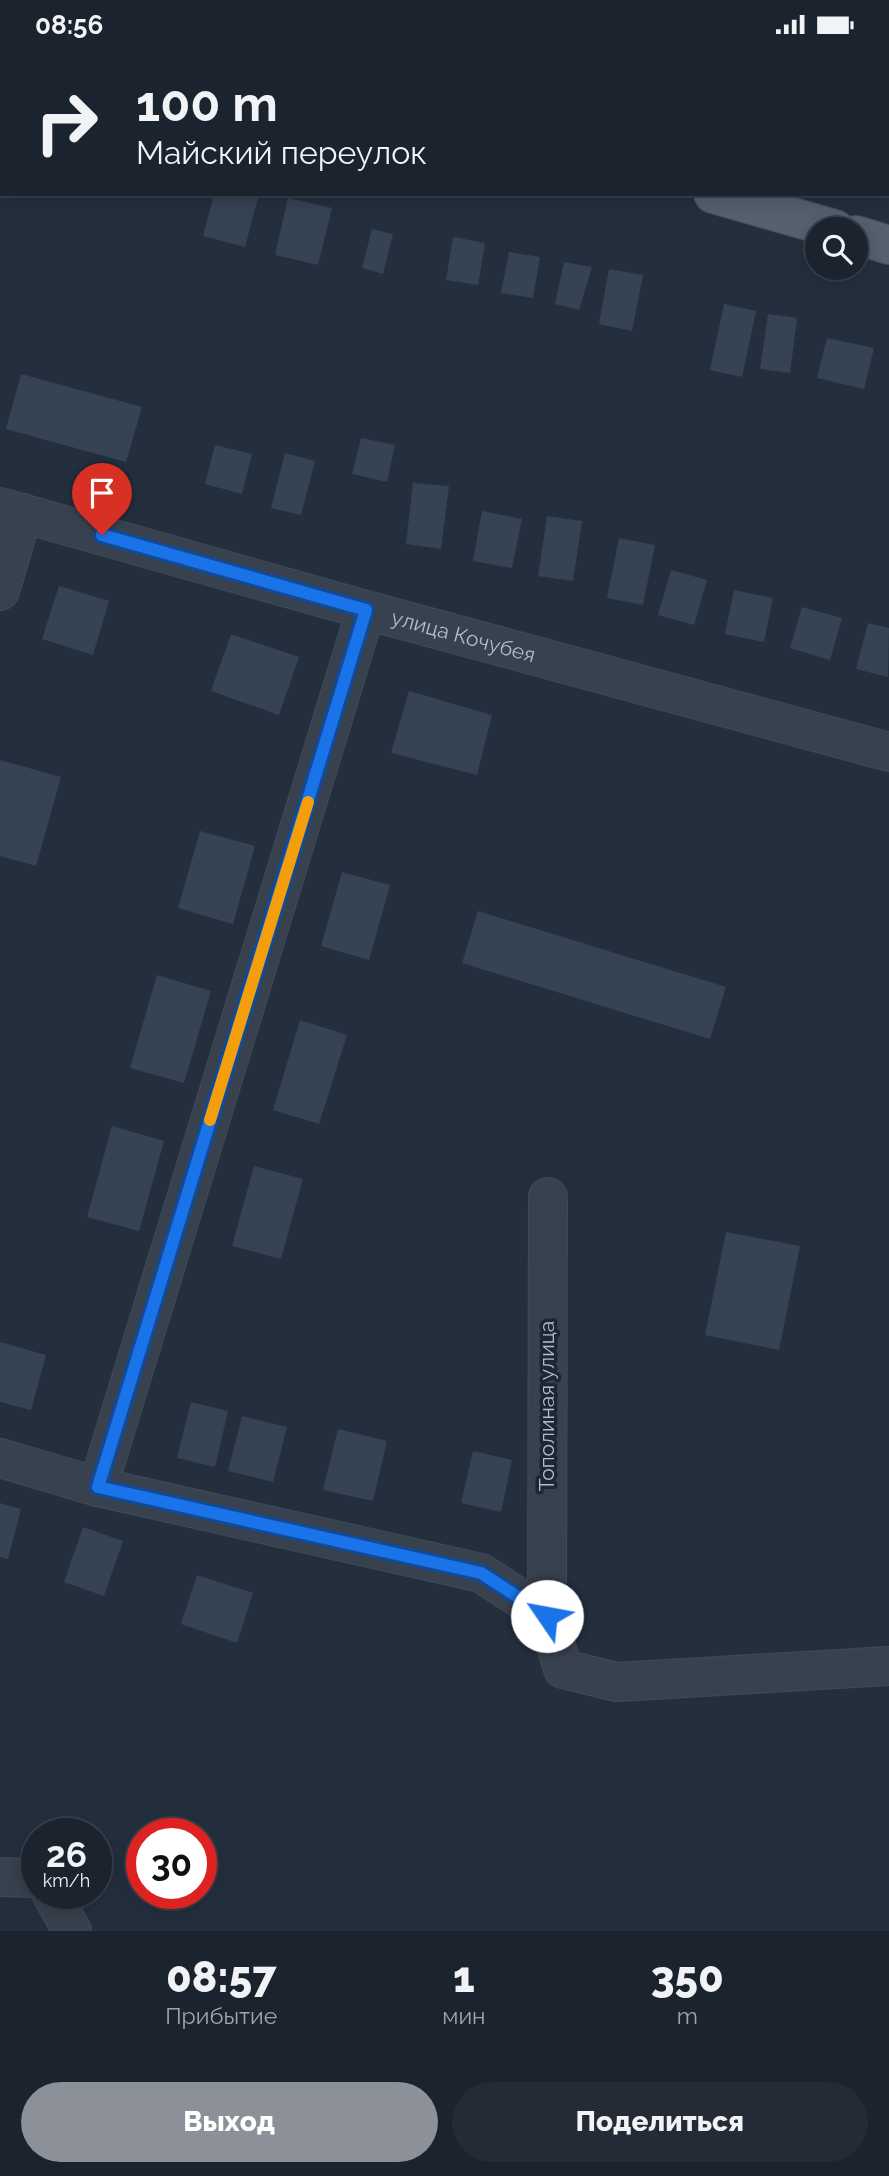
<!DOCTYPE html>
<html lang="ru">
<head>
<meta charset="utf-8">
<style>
  :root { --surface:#1b232e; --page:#242b36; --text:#f1f3f6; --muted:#a0a4aa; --line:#39404a; --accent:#8c9099 }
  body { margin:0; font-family:Raleway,sans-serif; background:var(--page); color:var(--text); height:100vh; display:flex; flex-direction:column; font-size:26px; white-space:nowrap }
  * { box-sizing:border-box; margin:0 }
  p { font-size:23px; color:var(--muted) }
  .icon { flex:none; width:38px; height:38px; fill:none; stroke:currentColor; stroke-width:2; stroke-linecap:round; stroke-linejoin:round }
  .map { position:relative; height:1882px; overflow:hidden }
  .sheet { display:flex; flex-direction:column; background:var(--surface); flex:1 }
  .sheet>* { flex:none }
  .hud { position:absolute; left:0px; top:0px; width:889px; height:147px; box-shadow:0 4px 18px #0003,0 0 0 2px var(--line); background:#1b232e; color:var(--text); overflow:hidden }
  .fabs { position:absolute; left:805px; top:168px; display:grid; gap:14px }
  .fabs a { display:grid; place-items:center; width:63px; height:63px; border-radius:50%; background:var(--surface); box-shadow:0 4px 18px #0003,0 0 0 2px var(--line); font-size:35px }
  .speed { position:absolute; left:21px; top:1769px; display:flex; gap:14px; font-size:35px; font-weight:700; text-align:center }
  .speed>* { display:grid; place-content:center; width:91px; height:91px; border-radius:50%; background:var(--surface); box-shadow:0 4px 18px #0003,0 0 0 2px var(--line); line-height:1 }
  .speed small { font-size:18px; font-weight:400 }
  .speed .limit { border:10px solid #d22; background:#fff; color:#111 }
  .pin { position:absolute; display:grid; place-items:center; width:60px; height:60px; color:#fff; margin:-72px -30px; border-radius:50% 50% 50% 0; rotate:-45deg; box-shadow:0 0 7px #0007 }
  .pin .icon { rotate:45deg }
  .me { position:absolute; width:77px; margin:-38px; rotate:303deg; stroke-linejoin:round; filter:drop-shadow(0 0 5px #0008) }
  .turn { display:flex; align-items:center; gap:24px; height:147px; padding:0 21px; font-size:32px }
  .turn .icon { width:91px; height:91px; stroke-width:2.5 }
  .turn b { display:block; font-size:49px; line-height:60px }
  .eta { display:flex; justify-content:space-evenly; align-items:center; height:119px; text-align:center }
  .eta b { font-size:42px; font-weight:800; line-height:49px }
  .cta { display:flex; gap:14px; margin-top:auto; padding:14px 21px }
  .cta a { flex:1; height:80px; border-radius:42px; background:var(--accent); color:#fff; font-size:28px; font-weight:800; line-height:80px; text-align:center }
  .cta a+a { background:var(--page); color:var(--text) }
  .status { display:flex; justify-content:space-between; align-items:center; height:49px; padding:0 35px; background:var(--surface); direction:ltr }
  .status svg { height:19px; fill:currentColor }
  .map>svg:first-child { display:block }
  .building { fill:#364354 }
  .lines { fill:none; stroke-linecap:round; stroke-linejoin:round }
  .minor-casing { stroke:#414a57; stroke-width:40 }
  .major-casing { stroke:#414a57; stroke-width:40 }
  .minor { stroke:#38414e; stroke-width:38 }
  .major { stroke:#56606e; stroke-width:38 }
  .route-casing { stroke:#114b97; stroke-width:18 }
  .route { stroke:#1a73e8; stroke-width:12 }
  .slow { stroke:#f59e0b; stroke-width:12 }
  .labels { text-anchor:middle; stroke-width:7; stroke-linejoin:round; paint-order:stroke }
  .street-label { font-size:21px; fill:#b4bcc9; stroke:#1d2633 }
</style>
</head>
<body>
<div class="status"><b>08:56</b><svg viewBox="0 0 49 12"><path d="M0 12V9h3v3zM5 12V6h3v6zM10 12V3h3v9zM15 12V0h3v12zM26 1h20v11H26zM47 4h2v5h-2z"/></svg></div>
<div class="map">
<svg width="889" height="1882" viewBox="0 0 889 1882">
  <rect width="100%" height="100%" fill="#242f3e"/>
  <g class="building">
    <path d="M214,145H259L245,198L203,187Z"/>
    <path d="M288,149L332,159L318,216L275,206Z"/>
    <path d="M372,180L393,185L383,225L362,219Z"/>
    <path d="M453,188L485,194L478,236L446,231Z"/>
    <path d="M509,203L540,208L533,249L501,244Z"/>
    <path d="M564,213L592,218L579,261L555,255Z"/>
    <path d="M609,220L643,226L632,282L599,275Z"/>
    <path d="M724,255L756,262L742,328L710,321Z"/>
    <path d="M768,265L797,269L790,324L760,320Z"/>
    <path d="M827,289L874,299L864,340L817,329Z"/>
    <path d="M21,325L142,358L126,413L6,380Z"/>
    <path d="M361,389L395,396L387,433L352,425Z"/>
    <path d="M215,396L252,405L242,445L205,435Z"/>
    <path d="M285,404L315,412L301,466L271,459Z"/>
    <path d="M413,434L449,437L441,500L406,495Z"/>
    <path d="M482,462L522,470L512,519L473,512Z"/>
    <path d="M547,467L582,472L573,532L538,527Z"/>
    <path d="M619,489L655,496L643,556L607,549Z"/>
    <path d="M671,521L707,531L694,576L658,566Z"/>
    <path d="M59,537L109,552L93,606L42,590Z"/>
    <path d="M734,541L773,549L764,593L725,585Z"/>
    <path d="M802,558L842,569L830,611L790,599Z"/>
    <path d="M868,574L889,579L888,628L856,620Z"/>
    <path d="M231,585L299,608L279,666L211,642Z"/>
    <path d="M409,642L492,666L477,726L391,704Z"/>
    <path d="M0,711L61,728L36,817L0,807Z"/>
    <path d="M200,782L255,797L233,875L178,859Z"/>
    <path d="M342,823L390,836L369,911L321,897Z"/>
    <path d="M478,862L726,938L710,990L462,914Z"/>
    <path d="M157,926L211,942L184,1034L130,1019Z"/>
    <path d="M300,971L347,986L319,1075L273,1061Z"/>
    <path d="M112,1077L164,1092L139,1182L87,1168Z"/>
    <path d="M254,1117L303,1130L281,1210L232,1197Z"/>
    <path d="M726,1183L800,1197L779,1301L705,1286Z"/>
    <path d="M0,1293L46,1306L31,1361L0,1353Z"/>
    <path d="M191,1353L228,1362L215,1418L177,1409Z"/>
    <path d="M242,1367L287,1378L273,1433L228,1422Z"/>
    <path d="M338,1380L387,1392L373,1452L323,1441Z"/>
    <path d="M473,1402L512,1411L501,1463L461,1454Z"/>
    <path d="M0,1454L21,1460L8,1510L0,1508Z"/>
    <path d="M83,1478L123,1492L104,1547L64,1533Z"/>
    <path d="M197,1526L253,1544L237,1594L181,1575Z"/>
  </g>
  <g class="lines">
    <g class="minor-casing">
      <g id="minor">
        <path id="s1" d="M0,458L366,561L889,703"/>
        <path d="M0,542L23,464"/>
        <path d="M548,1148L547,1567L563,1620L617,1633L889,1617"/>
        <path d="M0,1409L98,1438L481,1524L547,1567"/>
        <path d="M98,1438L366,561"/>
        <path d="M0,1828L37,1829"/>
        <path d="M51,1844L72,1882"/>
      </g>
    </g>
    <g class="major-casing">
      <g id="major">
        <path d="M206,0L212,2"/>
        <path d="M713,145L835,180"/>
        <path d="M856,186L889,196"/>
      </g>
    </g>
    <use href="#minor" class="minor"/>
    <use href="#major" class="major"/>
  </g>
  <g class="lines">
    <g class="route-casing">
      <path id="route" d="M102,486L366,561L98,1438L481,1524L547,1567"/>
    </g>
    <use href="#route" class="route"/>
    <path class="slow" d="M210,1071L308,753"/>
  </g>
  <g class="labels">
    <g class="street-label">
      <text dy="7" stroke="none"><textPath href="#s1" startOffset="481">улица Кочубея</textPath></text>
      <text transform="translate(547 1357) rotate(-90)" y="7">Тополиная улица</text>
    </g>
  </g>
</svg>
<div class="fabs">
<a><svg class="icon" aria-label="search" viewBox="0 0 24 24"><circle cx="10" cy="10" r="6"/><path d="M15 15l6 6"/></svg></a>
</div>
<div class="speed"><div>26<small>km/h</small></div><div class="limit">30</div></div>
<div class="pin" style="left:102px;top:486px;background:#d93025"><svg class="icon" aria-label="arrive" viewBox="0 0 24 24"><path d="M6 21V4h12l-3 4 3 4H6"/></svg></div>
<svg class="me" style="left:547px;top:1567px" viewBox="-20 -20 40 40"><circle r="19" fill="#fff"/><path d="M0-13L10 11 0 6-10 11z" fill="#1a73e8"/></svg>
<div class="hud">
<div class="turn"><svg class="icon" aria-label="right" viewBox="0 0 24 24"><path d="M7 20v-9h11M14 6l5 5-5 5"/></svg><div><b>100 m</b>Майский переулок</div></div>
</div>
</div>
<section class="sheet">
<div class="eta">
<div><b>08:57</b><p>Прибытие</p></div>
<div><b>1</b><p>мин</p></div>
<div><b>350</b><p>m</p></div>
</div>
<div class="cta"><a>Выход</a><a>Поделиться</a></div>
</section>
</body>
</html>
